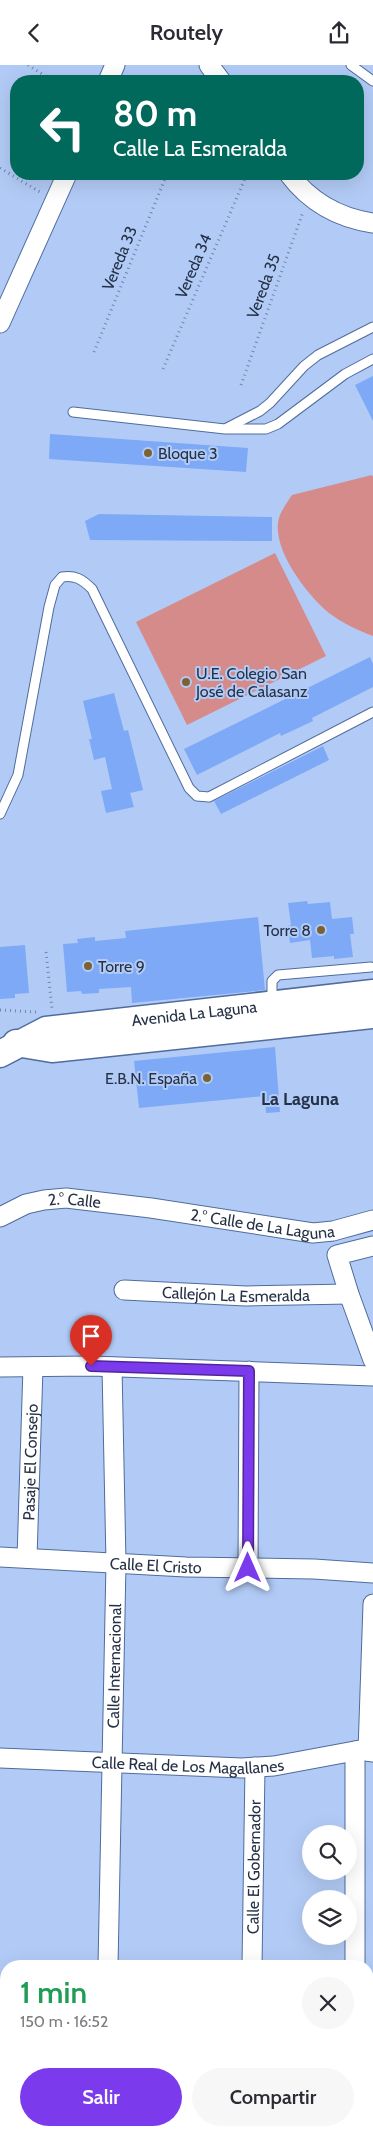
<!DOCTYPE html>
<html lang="es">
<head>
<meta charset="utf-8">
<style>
  :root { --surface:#fff; --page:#f7f7f7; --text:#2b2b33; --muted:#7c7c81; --accent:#7c3aed }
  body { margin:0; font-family:Cabin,sans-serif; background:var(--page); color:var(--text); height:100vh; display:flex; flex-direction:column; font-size:19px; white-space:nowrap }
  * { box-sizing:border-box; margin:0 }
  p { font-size:16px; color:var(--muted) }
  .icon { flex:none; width:28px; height:28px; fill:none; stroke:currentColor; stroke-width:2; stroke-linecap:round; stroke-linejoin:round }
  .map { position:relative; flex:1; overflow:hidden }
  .details { position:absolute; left:0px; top:1895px; width:374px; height:176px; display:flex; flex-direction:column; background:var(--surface); border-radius:20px 20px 0 0; box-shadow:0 5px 20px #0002 }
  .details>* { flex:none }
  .guide { position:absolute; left:10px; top:10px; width:354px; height:105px; border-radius:20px; box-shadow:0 5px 20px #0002; background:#00695c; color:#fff; overflow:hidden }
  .buttons { position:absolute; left:302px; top:1760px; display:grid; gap:10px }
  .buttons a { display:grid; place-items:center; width:55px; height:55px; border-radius:50%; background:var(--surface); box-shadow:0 5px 20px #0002; font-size:25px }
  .pin { position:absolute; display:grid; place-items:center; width:42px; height:42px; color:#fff; margin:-51px -21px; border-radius:50% 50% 50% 0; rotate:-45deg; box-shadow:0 0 5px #0007 }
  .pin .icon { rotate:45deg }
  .me { position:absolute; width:55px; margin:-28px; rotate:0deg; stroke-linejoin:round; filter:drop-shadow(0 0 4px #0008) }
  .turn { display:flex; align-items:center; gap:18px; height:105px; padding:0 20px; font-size:22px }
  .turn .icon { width:65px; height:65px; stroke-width:2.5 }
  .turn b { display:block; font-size:35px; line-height:42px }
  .round { display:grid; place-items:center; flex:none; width:52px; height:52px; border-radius:26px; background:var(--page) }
  .head { display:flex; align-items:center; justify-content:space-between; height:85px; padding:0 20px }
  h1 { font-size:30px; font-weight:600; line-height:38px; color:#1e9e55 }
  .cta { display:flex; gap:10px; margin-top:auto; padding:10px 20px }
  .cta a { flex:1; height:58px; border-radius:30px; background:var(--accent); color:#fff; font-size:20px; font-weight:600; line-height:58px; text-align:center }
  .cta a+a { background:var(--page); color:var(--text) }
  header { display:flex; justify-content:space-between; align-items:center; height:65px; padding:0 20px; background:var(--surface); font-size:22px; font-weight:600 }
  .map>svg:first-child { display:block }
  .green { fill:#d48b8a }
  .building { fill:#7da9f7 }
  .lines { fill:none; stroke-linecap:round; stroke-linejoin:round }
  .lane-casing { stroke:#506c9c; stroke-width:11 }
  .street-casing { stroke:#506c9c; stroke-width:21 }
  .secondary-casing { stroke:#506c9c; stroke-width:29 }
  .path { stroke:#7286a7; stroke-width:3; stroke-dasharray:1 4; stroke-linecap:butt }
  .lane { stroke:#fff; stroke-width:9 }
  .street { stroke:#fff; stroke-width:19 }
  .secondary { stroke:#fff; stroke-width:26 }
  .route-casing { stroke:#51269a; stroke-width:12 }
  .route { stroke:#7c3aed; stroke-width:9 }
  .poi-dot { fill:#7c6233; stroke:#b2cbf6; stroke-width:2 }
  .labels { text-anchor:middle; stroke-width:4; stroke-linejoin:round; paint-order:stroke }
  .street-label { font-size:16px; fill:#253146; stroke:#b2cbf6 }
  .poi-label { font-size:16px; fill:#253146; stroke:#b2cbf6; text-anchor:start }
  .neighbourhood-label { font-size:18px; font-weight:bold; fill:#253146; stroke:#b2cbf6 }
</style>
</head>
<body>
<header><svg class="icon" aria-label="back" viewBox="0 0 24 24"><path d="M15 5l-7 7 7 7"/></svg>Routely<svg class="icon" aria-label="share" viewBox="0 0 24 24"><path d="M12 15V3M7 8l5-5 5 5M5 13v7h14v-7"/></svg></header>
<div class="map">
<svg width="373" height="2071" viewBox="0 0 373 2071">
  <rect width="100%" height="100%" fill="#b2cbf6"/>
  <g class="green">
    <path d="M372,410L373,412V571C357,565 342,558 329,548C307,530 268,480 280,450C283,443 288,436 292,430Z"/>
    <path d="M275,488L326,591L187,660L136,557Z"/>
  </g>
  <g class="building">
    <path d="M373,311V356L355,320Z"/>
    <path d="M50,369L248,383L246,407L49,394Z"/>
    <path d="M99,449L272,452V476L90,475L85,456Z"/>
    <path d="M370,592L373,599V622L312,653L313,656L281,671L280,668L197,710L184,684Z"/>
    <path d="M114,628L124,666L128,665L143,725L130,728L134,742L106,748L101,726L112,724L105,692L94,695L89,674H92L83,636Z"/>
    <path d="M323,681L329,695L221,749L214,736Z"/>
    <path d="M307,836L308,839L330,837L332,854L352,852L354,869H350L353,892L334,894V891L312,893L310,875L290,878L288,861L291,860L288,838Z"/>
    <path d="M258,852L265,925L132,938L131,922L99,924V928L82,929L81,926L67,927L63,879L78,878L77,874L95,872V876L126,873L125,866Z"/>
    <path d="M25,880L29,928L15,929V933L0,934V882Z"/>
    <path d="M275,982L280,1047L266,1048L265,1031L139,1043L134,996Z"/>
  </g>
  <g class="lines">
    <g class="lane-casing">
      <g id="lane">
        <path d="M351,0L373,16"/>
        <path d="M73,347L225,364H266L278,359L345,309L373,294"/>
        <path d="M227,363L260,346L270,338L304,301L318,290L373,262"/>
        <path d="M0,749L18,710L49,542L55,520L62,512C75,510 82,514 92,524L189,723L197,731L209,732L373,647"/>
        <path d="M272,937V916L278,910L371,902"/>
      </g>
    </g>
    <g class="street-casing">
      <g id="street">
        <path d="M209,0L221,16"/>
        <path d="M108,16L115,0"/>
        <path d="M289,109C310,137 339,153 373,158"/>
        <path d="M0,258L67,109"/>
        <path id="s1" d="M0,1152L26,1139L44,1135L66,1133L151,1143L313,1168L333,1166L373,1155"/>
        <path d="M373,1181L337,1190L349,1229L373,1295"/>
        <path id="s2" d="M124,1225L246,1231L349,1229"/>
        <path d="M0,1302L91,1301L373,1311"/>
        <path id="s3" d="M0,1492L186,1502L314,1504L373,1508"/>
        <path id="s4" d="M27,1493L33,1302"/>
        <path d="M248,1503L249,1306"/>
        <path d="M355,1686V1901"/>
        <path d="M368,1686L373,1539"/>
        <path id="s5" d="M0,1693L242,1703L274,1701L360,1685L373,1687"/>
        <path id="s6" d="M108,1901L116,1498L112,1302"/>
        <path id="s7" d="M252,1901L255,1702"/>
        <path d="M0,1958H6"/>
        <path d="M368,1958H373"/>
        <path d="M249,2065V2071"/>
        <path d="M104,2071L105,2065"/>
        <path d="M354,2071V2065"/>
      </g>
    </g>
    <g class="secondary-casing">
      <g id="secondary">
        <path d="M16,978L52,984L373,950"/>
        <path id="s8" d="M0,989L46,965L373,928"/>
      </g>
    </g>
    <g class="path">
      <path d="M28,0L53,16"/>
      <path d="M0,103L40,127"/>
      <path d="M94,287L167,109"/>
      <path d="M163,304L247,109"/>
      <path d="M241,320L303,147"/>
      <path d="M46,887L52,944"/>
      <path d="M0,945L36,947"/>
    </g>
    <use href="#lane" class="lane"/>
    <use href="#street" class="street"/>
    <use href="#secondary" class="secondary"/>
  </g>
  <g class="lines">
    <g class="route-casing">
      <path id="route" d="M91,1301L249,1306L248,1503"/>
    </g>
    <use href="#route" class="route"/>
  </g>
  <g class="poi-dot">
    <circle cx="148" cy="388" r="5"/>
    <circle cx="186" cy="617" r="5"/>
    <circle cx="321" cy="865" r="5"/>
    <circle cx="88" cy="901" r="5"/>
    <circle cx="207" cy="1013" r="5"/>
  </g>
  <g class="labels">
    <g class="street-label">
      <text transform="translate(119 193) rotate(-68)" y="6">Vereda 33</text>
      <text transform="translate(193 201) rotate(-67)" y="6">Vereda 34</text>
      <text transform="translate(263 221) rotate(-70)" y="6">Vereda 35</text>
      <text dy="6" stroke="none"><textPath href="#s8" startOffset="201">Avenida La Laguna</textPath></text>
      <text dy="6" stroke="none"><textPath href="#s1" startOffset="78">2.° Calle</textPath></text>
      <text dy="6" stroke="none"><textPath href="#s1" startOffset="268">2.° Calle de La Laguna</textPath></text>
      <text dy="6" stroke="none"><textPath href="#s2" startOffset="112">Callejón La Esmeralda</textPath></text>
      <text dy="6" stroke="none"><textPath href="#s4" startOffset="96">Pasaje El Consejo</textPath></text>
      <text dy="6" stroke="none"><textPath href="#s3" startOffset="156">Calle El Cristo</textPath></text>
      <text dy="6" stroke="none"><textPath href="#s6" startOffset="300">Calle Internacional</textPath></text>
      <text dy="6" stroke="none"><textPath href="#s5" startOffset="188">Calle Real de Los Magallanes</textPath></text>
      <text dy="6" stroke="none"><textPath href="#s7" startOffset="99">Calle El Gobernador</textPath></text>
    </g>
    <g class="poi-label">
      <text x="158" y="394">Bloque 3</text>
      <text x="196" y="614">U.E. Colegio San<tspan x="196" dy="18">José de Calasanz</tspan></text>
      <text x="311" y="871" text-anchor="end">Torre 8</text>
      <text x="98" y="907">Torre 9</text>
      <text x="197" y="1019" text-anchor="end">E.B.N. España</text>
    </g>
    <g class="neighbourhood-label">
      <text x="300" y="1040">La Laguna</text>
    </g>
  </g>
</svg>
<div class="buttons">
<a><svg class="icon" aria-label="search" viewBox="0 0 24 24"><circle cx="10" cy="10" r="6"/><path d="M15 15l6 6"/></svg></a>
<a><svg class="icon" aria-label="layers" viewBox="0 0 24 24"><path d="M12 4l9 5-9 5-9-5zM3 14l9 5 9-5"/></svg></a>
</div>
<div class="pin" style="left:91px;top:1301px;background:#d93025"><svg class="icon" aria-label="arrive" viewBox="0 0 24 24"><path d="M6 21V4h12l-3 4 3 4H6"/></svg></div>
<svg class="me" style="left:248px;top:1503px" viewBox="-20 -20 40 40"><path d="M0-17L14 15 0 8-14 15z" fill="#7c3aed" stroke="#fff" stroke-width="4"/></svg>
<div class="guide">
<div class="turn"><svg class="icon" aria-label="left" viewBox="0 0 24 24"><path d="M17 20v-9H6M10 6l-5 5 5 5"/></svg><div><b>80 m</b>Calle La Esmeralda</div></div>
</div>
<section class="details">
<div class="head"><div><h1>1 min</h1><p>150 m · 16:52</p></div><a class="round"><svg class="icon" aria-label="close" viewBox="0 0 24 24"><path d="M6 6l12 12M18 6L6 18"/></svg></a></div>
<div class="cta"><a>Salir</a><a>Compartir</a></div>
</section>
</div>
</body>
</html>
